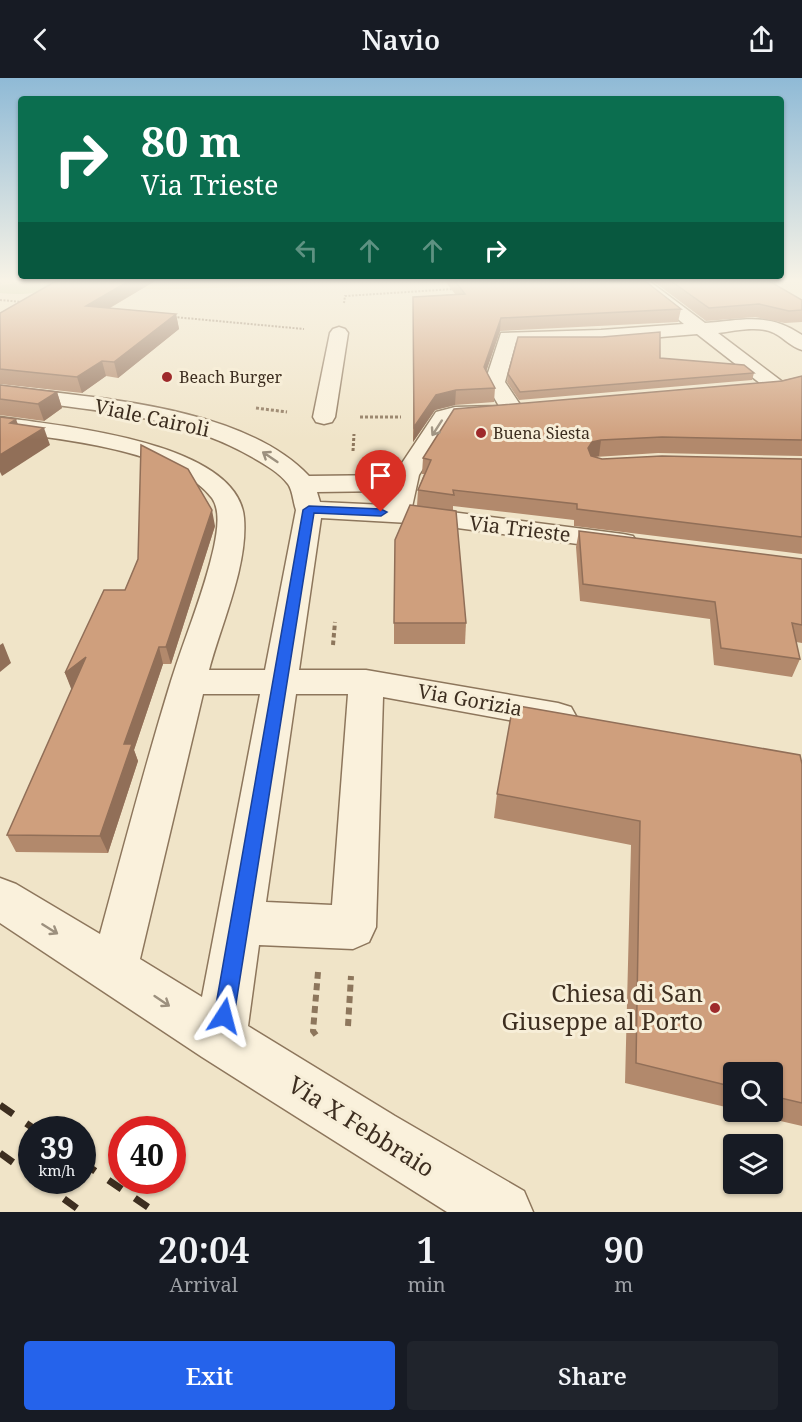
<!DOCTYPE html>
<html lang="en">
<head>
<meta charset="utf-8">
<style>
  :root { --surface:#171b24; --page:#20242c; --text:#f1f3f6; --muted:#9ea1a6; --accent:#2563eb }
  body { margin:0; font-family:"Noto Serif",serif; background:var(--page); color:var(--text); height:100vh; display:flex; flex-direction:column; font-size:22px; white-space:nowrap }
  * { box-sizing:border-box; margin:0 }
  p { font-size:20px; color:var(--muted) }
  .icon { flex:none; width:33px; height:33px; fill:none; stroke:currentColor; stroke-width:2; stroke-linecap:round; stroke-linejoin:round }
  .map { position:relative; height:1134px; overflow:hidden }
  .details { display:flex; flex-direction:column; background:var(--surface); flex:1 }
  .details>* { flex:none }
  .banner { position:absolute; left:18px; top:18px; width:766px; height:183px; border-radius:6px; box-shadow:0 2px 4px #0004; background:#0b6e4f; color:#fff; overflow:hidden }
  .tools { position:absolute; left:723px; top:984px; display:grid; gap:12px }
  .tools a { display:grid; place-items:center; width:60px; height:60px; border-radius:6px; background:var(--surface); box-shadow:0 2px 4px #0004; font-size:30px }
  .speed { position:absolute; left:18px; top:1038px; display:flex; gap:12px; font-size:30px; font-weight:700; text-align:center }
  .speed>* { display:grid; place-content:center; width:78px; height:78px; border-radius:50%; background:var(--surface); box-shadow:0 2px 4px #0004; line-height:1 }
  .speed small { font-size:15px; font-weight:400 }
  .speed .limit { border:9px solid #d22; background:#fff; color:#111 }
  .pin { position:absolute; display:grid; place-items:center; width:51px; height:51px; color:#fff; margin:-62px -26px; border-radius:50% 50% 50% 0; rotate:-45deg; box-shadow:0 0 6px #0007 }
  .pin .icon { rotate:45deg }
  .me { position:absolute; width:66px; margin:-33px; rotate:9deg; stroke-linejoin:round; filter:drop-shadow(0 0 4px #0008) }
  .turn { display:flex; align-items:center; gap:21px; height:126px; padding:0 24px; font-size:27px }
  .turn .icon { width:78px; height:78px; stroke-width:2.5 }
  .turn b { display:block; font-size:42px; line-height:51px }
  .lanes { display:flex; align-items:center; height:57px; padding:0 24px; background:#0003; justify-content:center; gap:30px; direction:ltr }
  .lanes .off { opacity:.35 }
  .eta { display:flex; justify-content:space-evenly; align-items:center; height:102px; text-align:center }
  .eta b { font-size:36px; font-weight:600; line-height:42px }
  .primary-button { display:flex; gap:12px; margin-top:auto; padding:12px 24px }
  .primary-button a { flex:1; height:69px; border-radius:6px; background:var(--accent); color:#fff; font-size:24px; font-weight:600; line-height:69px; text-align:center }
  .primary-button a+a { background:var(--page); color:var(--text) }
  header { display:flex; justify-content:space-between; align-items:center; height:78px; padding:0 24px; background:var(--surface); font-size:27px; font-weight:600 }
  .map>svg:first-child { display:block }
  .green { fill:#c9cf9b }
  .sand { fill:#ecd9a5 }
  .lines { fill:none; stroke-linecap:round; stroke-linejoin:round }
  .minor-casing { stroke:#8d765c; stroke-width:3 }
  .path-far3 { stroke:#8d765c; stroke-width:2; stroke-dasharray:2 1.5; stroke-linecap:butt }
  .path-far2 { stroke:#8d765c; stroke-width:3; stroke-dasharray:3 2; stroke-linecap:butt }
  .path-far1 { stroke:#8d765c; stroke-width:4; stroke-dasharray:4.5 3; stroke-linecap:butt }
  .path { stroke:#8d765c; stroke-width:6; stroke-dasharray:7 4.5; stroke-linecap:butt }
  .minor { fill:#faf1dc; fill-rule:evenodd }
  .rail { stroke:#3d2e20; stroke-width:7; stroke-dasharray:16 16; stroke-linecap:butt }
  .wall { fill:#b2896c }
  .shaded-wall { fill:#916f58 }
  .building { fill:#cf9f7d; stroke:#916f58; stroke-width:1.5 }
  .oneway { stroke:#9c907e }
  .route { fill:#2563eb; stroke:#184099; stroke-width:1.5 }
  .poi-dot { fill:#9e2a2b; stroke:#f7eed8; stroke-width:2 }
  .labels { text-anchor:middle; stroke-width:6; stroke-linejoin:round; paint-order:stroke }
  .far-poi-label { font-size:16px; fill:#3d2e20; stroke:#f7eed8; text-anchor:start }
  .street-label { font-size:20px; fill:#3d2e20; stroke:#f7eed8 }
  .near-poi-label { font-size:24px; fill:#3d2e20; stroke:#f7eed8; text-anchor:end }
  .near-street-label { font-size:24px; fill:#3d2e20; stroke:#f7eed8 }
</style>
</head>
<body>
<header><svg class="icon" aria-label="back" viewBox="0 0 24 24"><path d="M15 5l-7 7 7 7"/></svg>Navio<svg class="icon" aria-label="share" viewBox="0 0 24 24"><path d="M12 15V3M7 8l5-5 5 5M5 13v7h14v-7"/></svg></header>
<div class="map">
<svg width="802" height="1134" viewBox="0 0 802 1134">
  <rect width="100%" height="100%" fill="#f0e4c8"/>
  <path class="green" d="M0,203H2L1,207L39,203L42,208L49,204L65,205C44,215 23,218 0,215Z"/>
  <path class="sand" d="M72,203H301L297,207L159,212Z"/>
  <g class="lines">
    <g class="minor-casing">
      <g id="minor">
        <path d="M631,203H649L705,245C744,242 768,234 802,257V272C791,269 784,260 774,255C759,247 734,253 718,255L784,305L787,309L784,313L777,315L770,313L697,256L601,264H516L505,304L523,331L520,336L512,338L504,335L494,340L452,344L419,397L412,429L623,456L633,458L637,464L633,470L623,472L427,446L321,440L299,592H366L558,625L571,629L576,638L571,647L558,651L383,619L376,849L369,864L353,871L259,867L248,948L395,1038L524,1113L533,1134H447L202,979L0,845V800L16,806L100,856C123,772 145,687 171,603C185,558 204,515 214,469C217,454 221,433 212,420C175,371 58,361 0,353V339C59,348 238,363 244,440C248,488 221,546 209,592H265L296,432C293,424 293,413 288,406C279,394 264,386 252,379C176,335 85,332 0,320V308C92,320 242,327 309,398L394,397L436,334L455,329L499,328L485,304L501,255L601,252L684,246ZM388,413L385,427L320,424L317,414ZM203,616H260L202,919L140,881ZM296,616H348L332,827L266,824Z"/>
        <path d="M339,249L345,251L348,255L335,339L332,344L324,346L316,344L313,339L330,255L333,251Z"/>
      </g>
    </g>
    <g class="path-far3">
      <path d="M0,222L23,224"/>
      <path d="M344,225L345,218L454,211"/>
      <path d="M174,239L304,251"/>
    </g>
    <g class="path-far2">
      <path d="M256,330L287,334"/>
      <path d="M360,339H401"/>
      <path d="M353,373L354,356"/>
    </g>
    <path class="path-far1" d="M333,567L335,544"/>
    <g class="path">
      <path d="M348,948L351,898"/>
      <path d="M316,957L313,953L318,894"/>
    </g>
    <use href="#minor" class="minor"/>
    <g class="rail">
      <path d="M0,1027L36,1052"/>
      <path d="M0,1075L32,1098"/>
      <path d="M82,1084L155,1134"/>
      <path d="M38,1102L82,1134"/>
    </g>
  </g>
  <g class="wall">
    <path d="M155,203L110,230L176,236L179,251L118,300L106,298L82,315L0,306V235Z"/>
    <path d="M445,203H645L681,231L678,244L500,253L486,293L495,310L494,324L455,327L435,332L413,364V219L455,216Z"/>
    <path d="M653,203H769L802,222V244L785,245L755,239L706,243Z"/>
    <path d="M660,280L754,295L752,302L519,322L507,304L508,296Z"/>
    <path d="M802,298V378L658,375L595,379L602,381H802V476L574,448V442L453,428V433L417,428L418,412L424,396H422L423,380Z"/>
    <path d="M0,307L57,314L62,330L44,343L0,337Z"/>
    <path d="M215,448L171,586H163L134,672L138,683L108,775L16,774L7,757L72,611L65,595L125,512L138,481Z"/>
    <path d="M579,453L802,481V565L796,564L800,581L792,599L714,587L710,541L580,523L576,469Z"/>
    <path d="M394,545H466L465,566H394Z"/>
    <path d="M802,686V1048L742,1034H772V994H734V1031L625,1005L631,767L494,740L497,716Z"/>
  </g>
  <g class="shaded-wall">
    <path d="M129,203H155L89,242L86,228Z"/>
    <path d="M176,236L179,251L118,300L114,284Z"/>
    <path d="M501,240L500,253L483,303L484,289Z"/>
    <path d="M102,283L106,298L82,315L77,299Z"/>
    <path d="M456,312L455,327L435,332L413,364L414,349L436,317Z"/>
    <path d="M57,314L62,330L44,343L38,326Z"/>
    <path d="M16,341L22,358L10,345Z"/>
    <path d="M44,350L50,367L2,398L0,394V377Z"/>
    <path d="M601,362L599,378L590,380L588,370L592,364Z"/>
    <path d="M212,432L215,448L171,586L166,569Z"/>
    <path d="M3,565L11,585L0,594V567Z"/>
    <path d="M159,569L163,586L134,672L138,683L108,775L100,758L124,666Z"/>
    <path d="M86,579L72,613L65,595Z"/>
  </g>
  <g class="building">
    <path d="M56,203H129L86,228L176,236L114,284L102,283L77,299L0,291V235Z"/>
    <path d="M455,203H645L681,231L501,240L484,289L495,310L456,312L436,317L414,349L413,219L465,216Z"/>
    <path d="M671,203H769L802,222V232L789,233L759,226L709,230Z"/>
    <path d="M660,254V280L744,287L754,295L520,314L508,296L518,259H602Z"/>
    <path d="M802,298V362L662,359L601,362L592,364L588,370L591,378L602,381L662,378L802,381V459L577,431V426L453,412L454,417L418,412L431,382L423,380L454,331L782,303Z"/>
    <path d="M0,307L57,314L38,326L0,321Z"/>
    <path d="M0,339L16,341L10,345L44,350L0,377Z"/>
    <path d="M141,367L188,391L212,432L166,569H159L124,666H132L100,758L7,757L86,579L65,595L104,512H125L138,481Z"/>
    <path d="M410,427L456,433L466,545H394L395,462Z"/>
    <path d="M579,453L802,481V547L792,545L800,581L721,570L715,524L583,506Z"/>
    <path d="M513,627L800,677L802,686V1025L772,1018V994H734V1009L636,985L640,743L497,716Z"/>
  </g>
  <defs><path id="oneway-shaft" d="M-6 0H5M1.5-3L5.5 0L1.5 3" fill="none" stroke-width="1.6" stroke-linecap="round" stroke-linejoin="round" transform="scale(1.5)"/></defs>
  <g class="oneway">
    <use href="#oneway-shaft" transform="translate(437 350) rotate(123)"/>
    <use href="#oneway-shaft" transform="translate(270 379) rotate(-146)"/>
    <use href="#oneway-shaft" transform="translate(50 851) rotate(32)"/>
    <use href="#oneway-shaft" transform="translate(162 923) rotate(34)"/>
  </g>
  <linearGradient id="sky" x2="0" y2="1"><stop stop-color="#8fbad6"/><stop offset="0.56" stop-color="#f8f3e6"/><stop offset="1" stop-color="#f8f3e6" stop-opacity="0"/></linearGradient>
  <rect width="802" height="362" fill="url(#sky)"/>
  <path class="route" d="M309,428L381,431L387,434L381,438L314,435L234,938L231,945L224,948L217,945L214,938L303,432Z"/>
  <g class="poi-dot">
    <circle cx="167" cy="299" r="6"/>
    <circle cx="481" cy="355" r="6"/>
    <circle cx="715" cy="930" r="6"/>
  </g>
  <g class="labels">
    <g class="far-poi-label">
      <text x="179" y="305">Beach Burger</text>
      <text x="493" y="361">Buena Siesta</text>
    </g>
    <g class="street-label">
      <text transform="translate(152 340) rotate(12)" y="7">Viale Cairoli</text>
      <text transform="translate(520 451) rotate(7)" y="7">Via Trieste</text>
      <text transform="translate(470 622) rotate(10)" y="7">Via Gorizia</text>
    </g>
    <g class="near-poi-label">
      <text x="703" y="924">Chiesa di San<tspan x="703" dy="28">Giuseppe al Porto</tspan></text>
    </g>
    <g class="near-street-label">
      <text transform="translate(361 1049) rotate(32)" y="8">Via X Febbraio</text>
    </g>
  </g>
</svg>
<div class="tools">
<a><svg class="icon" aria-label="search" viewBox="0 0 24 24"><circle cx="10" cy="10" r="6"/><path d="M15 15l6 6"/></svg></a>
<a><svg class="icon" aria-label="layers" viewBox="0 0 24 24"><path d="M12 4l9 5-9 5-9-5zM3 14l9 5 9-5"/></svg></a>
</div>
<div class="speed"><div>39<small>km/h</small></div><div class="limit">40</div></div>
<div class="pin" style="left:381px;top:434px;background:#d93025"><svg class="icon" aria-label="arrive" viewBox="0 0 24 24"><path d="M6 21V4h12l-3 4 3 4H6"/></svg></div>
<svg class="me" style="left:224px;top:938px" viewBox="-20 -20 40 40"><path d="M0-17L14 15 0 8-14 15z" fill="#2563eb" stroke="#fff" stroke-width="4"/></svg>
<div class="banner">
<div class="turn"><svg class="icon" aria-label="right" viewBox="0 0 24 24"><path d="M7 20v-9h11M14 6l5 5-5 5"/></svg><div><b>80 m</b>Via Trieste</div></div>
<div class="lanes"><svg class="icon off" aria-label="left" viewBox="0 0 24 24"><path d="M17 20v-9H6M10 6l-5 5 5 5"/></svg><svg class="icon off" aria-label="ahead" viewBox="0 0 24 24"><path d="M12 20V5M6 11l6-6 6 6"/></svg><svg class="icon off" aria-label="ahead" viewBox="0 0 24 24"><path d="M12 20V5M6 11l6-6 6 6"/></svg><svg class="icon" aria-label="right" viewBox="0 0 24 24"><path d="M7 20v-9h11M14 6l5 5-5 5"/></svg></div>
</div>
</div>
<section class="details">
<div class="eta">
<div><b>20:04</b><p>Arrival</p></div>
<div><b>1</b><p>min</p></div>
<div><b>90</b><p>m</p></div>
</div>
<div class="primary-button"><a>Exit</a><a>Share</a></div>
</section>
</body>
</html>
